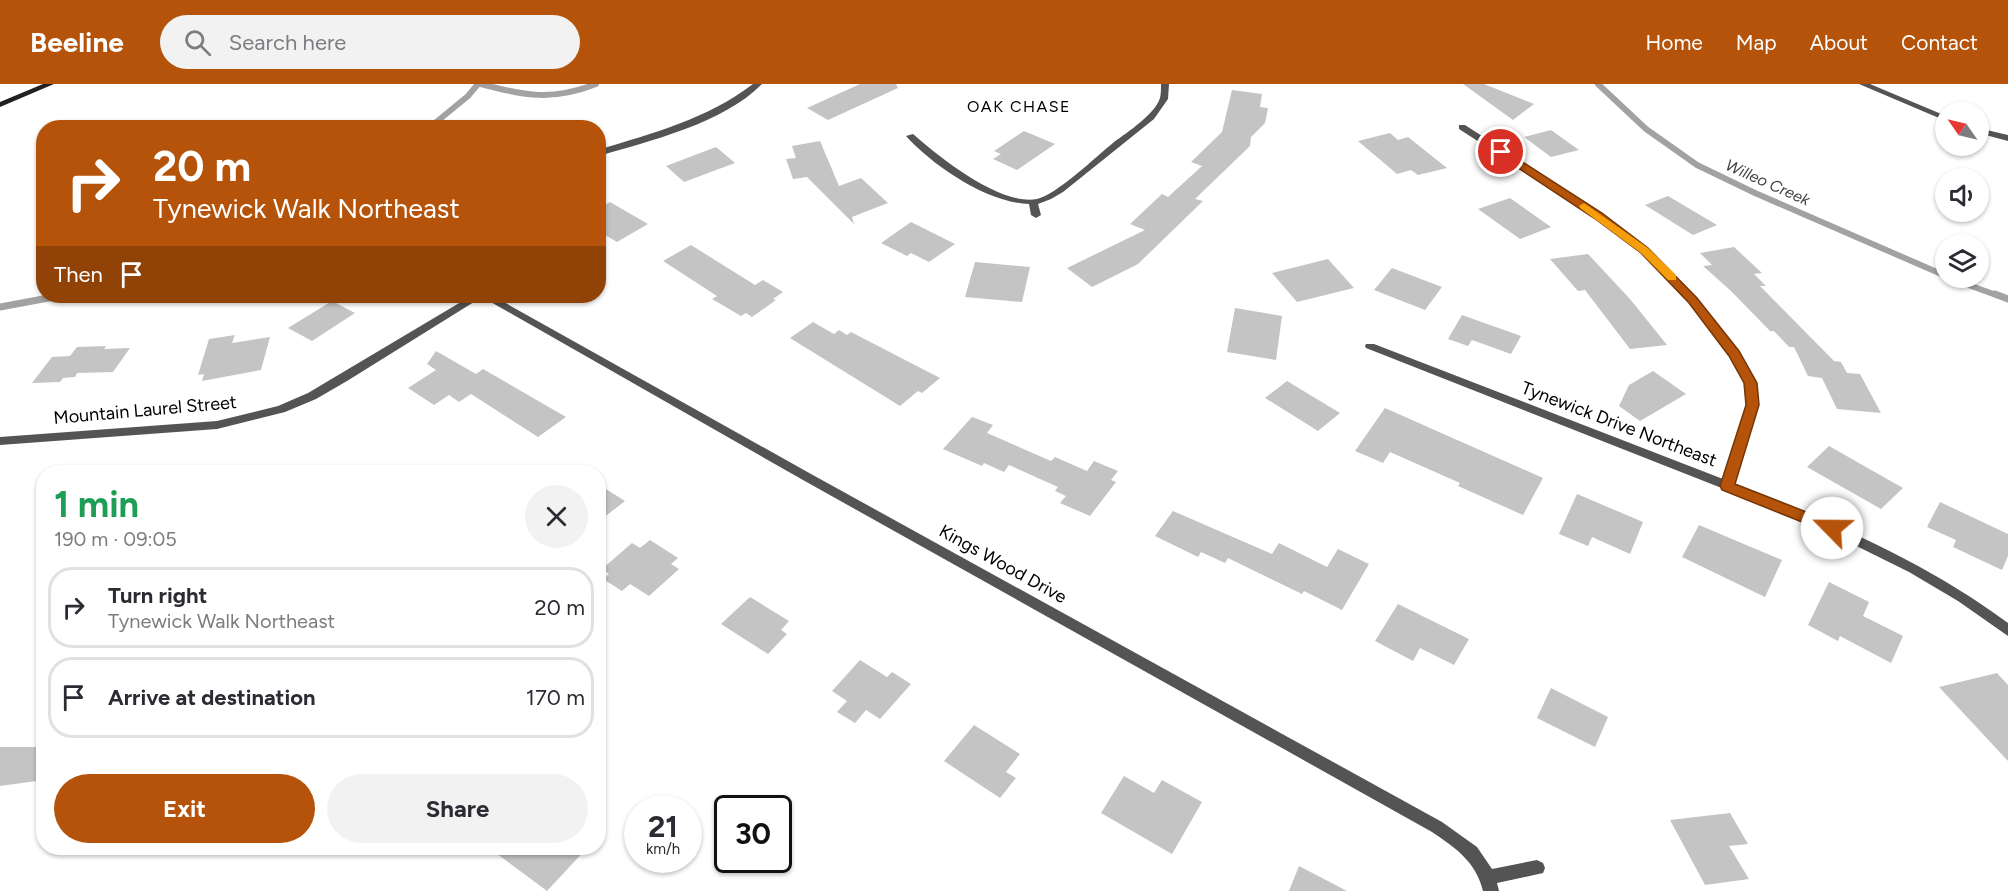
<!DOCTYPE html>
<html lang="en">
<head>
<meta charset="utf-8">
<style>
  :root { --surface:#fff; --page:#f2f2f3; --text:#2b2b33; --muted:#7c7c81; --line:#e1e1e2; --accent:#b45309 }
  body { margin:0; font-family:Figtree,sans-serif; background:var(--page); color:var(--text); height:100vh; display:flex; flex-direction:column; font-size:22px; white-space:nowrap }
  * { box-sizing:border-box; margin:0 }
  p { font-size:20px; color:var(--muted) }
  .icon { flex:none; width:33px; height:33px; fill:none; stroke:currentColor; stroke-width:2; stroke-linecap:round; stroke-linejoin:round }
  .map { position:relative; flex:1; overflow:hidden }
  .panel { position:absolute; left:36px; top:381px; width:570px; height:390px; display:flex; flex-direction:column; background:var(--surface); border-radius:24px; box-shadow:0 2px 4px #0004 }
  .panel>* { flex:none }
  .banner { position:absolute; left:36px; top:36px; width:570px; height:183px; border-radius:24px; box-shadow:0 2px 4px #0004; background:#b45309; color:#fff; overflow:hidden }
  .needle { width:39px; rotate:304deg }
  .controls { position:absolute; left:1935px; top:18px; display:grid; gap:12px }
  .controls a { display:grid; place-items:center; width:54px; height:54px; border-radius:50%; background:var(--surface); box-shadow:0 2px 4px #0004; font-size:30px }
  .speed { position:absolute; left:624px; top:711px; display:flex; gap:12px; font-size:30px; font-weight:700; text-align:center }
  .speed>* { display:grid; place-content:center; width:78px; height:78px; border-radius:50%; background:var(--surface); box-shadow:0 2px 4px #0004; line-height:1 }
  .speed small { font-size:15px; font-weight:400 }
  .speed .limit { border:3px solid #111; border-radius:9px; background:#fff; color:#111 }
  .pin { position:absolute; display:grid; place-items:center; width:51px; height:51px; color:#fff; margin:-26px; border:3px solid #fff; border-radius:50%; box-shadow:0 2px 6px #0007 }
  .me { position:absolute; width:66px; margin:-33px; rotate:293deg; stroke-linejoin:round; filter:drop-shadow(0 0 4px #0008) }
  .turn { display:flex; align-items:center; gap:21px; height:126px; padding:0 18px; font-size:27px }
  .turn .icon { width:78px; height:78px; stroke-width:2.5 }
  .turn b { display:block; font-size:42px; line-height:51px }
  .then { display:flex; align-items:center; height:57px; padding:0 18px; background:#0003; gap:12px; font-size:22px }
  .round { display:grid; place-items:center; flex:none; width:63px; height:63px; border-radius:32px; background:var(--page) }
  .overview { display:flex; align-items:center; justify-content:space-between; height:102px; padding:0 18px }
  h1 { font-size:36px; font-weight:700; line-height:45px; color:#1e9e55 }
  .primary-button { display:flex; gap:12px; margin-top:auto; padding:12px 18px }
  .primary-button a { flex:1; height:69px; border-radius:36px; background:var(--accent); color:#fff; font-size:24px; font-weight:700; line-height:69px; text-align:center }
  .primary-button a+a { background:var(--page); color:var(--text) }
  ul { padding:0; list-style:none }
  li { display:flex; align-items:center; gap:18px; height:81px; margin:0 12px 9px; padding:0 6px; border:3px solid var(--line); border-radius:24px }
  li div { flex:1 }
  li b { display:block; font-size:22px }
  li em { font-style:normal }
  header { display:flex; align-items:center; gap:36px; box-sizing:border-box; height:84px; padding:0 30px; background:var(--accent); color:#fff }
  header strong { font-size:28px }
  nav { display:flex; gap:33px; margin-inline-start:auto; font-size:21px }
  .search { width:420px; height:54px; background:var(--page); display:flex; align-items:center; gap:15px; box-sizing:border-box; padding:0 21px; border-radius:33px; color:var(--muted); font-size:22px }
  .map>svg:first-child { display:block }
  .lines { fill:none; stroke-linecap:round; stroke-linejoin:round }
  .stream-far1 { stroke:#a2a2a2; stroke-width:6 }
  .stream { stroke:#a2a2a2; stroke-width:7 }
  .building { fill:#c4c4c4 }
  .street { fill:#545454; fill-rule:evenodd }
  .secondary { fill:#212121; fill-rule:evenodd }
  .route { fill:#b45309; stroke:#753606; stroke-width:1.5 }
  .slow { fill:#f59e0b }
  .labels { text-anchor:middle; stroke-width:4.5; stroke-linejoin:round; paint-order:stroke }
  .far-neighbourhood-label { font-size:16px; letter-spacing:1.5px; fill:#000; stroke:#fff }
  .far-water-label { font-size:16px; font-style:italic; fill:#434343; stroke:#fff }
  .street-label { font-size:18px; fill:#000; stroke:#fff }
</style>
</head>
<body>
<header>
<strong>Beeline</strong>
<div class="search"><svg class="icon" aria-label="search" viewBox="0 0 24 24"><circle cx="10" cy="10" r="6"/><path d="M15 15l6 6"/></svg>Search here</div>
<nav><a>Home</a><a>Map</a><a>About</a><a>Contact</a></nav>
</header>
<div class="map">
<svg width="2008" height="807" viewBox="0 0 2008 807">
  <rect width="100%" height="100%" fill="#fff"/>
  <g class="lines">
    <g class="stream-far1">
      <path d="M481,0C525,12 553,17 596,0"/>
      <path d="M1598,0L1646,45L1697,81L1755,109L1946,192"/>
      <path d="M429,44L468,12L478,0"/>
      <path d="M1949,194L1999,212"/>
    </g>
    <g class="stream">
      <path d="M1995,210L2008,215"/>
      <path d="M0,223L59,212"/>
    </g>
  </g>
  <g class="building">
    <path d="M860,0H896L898,4L828,36L807,24Z"/>
    <path d="M1463,0H1484L1534,20L1513,36Z"/>
    <path d="M1232,6L1262,10L1260,23L1268,24L1265,39L1251,53L1250,62L1195,115L1203,117L1138,180L1092,203L1067,184L1145,146L1130,140L1162,110L1168,113L1202,82L1191,78L1222,48Z"/>
    <path d="M1551,46L1579,66L1551,73L1524,53Z"/>
    <path d="M1024,47L1055,60L1017,86L993,75L1001,70L994,67Z"/>
    <path d="M1390,49L1398,56L1408,53L1447,84L1418,91L1411,86L1397,90L1358,57Z"/>
    <path d="M820,57L839,102L861,94L888,119L852,133L854,140L807,93L793,95L786,75L796,74L792,62Z"/>
    <path d="M716,63L735,79L684,98L666,82Z"/>
    <path d="M1668,112L1717,141L1693,151L1645,121Z"/>
    <path d="M1510,114L1551,143L1520,155L1478,125Z"/>
    <path d="M610,118L648,140L617,158L598,147V125Z"/>
    <path d="M911,138L955,160L929,178L911,169L907,172L881,159Z"/>
    <path d="M691,161L755,201L763,196L783,208L773,215L776,216L752,233L746,229L741,232L712,215L717,212L663,177Z"/>
    <path d="M1734,163L1762,189L1754,190L1766,202H1760L1834,277L1841,278L1847,289L1860,290L1881,329L1837,325L1822,294L1808,292L1794,263H1789L1774,247H1770L1731,207L1703,182L1712,181L1700,169Z"/>
    <path d="M1588,170L1630,215L1667,261L1630,265L1585,206L1578,207L1550,175Z"/>
    <path d="M1328,175L1354,204L1297,218L1272,189Z"/>
    <path d="M975,178L1030,183L1022,218L965,213Z"/>
    <path d="M1392,184L1442,203L1425,226L1374,206Z"/>
    <path d="M332,217L355,229L312,257L288,244Z"/>
    <path d="M1235,224L1282,232L1276,276L1227,268Z"/>
    <path d="M1462,231L1521,252L1511,270L1472,256L1468,262L1448,255Z"/>
    <path d="M813,238L834,250L839,246L847,251L851,248L940,294L922,309L918,307L900,322L790,254Z"/>
    <path d="M235,251L232,259L270,253L261,286L202,297L204,290L198,291L209,255Z"/>
    <path d="M106,262L104,265L130,264L113,288L77,289L75,293L63,294L60,298L32,299L52,273L70,272L77,263Z"/>
    <path d="M436,267L476,290L483,285L566,333L538,353L471,310L459,318L449,311L434,321L408,304L436,286L427,280Z"/>
    <path d="M1653,287L1686,310L1640,337L1619,322L1629,301Z"/>
    <path d="M1287,297L1340,329L1318,347L1265,314Z"/>
    <path d="M1385,324L1543,394L1523,431L1458,402L1460,399L1390,368L1383,379L1355,367Z"/>
    <path d="M972,333L993,341L987,349L1051,377L1055,373L1087,387L1094,377L1118,387L1111,396L1116,398L1090,432L1060,419L1066,412L1055,407L1058,403L1009,381L1004,388L984,379L982,382L943,365Z"/>
    <path d="M1829,362L1903,404L1881,425L1807,383Z"/>
    <path d="M598,400L625,417L598,438Z"/>
    <path d="M1577,410L1643,438L1630,470L1592,453L1588,462L1559,450Z"/>
    <path d="M1940,418L2008,450V472L2002,486L1953,463L1956,456L1927,443Z"/>
    <path d="M1173,427L1272,470L1279,459L1327,483L1338,465L1369,480L1342,526L1304,507L1302,510L1228,474L1225,479L1201,468L1198,473L1155,452Z"/>
    <path d="M1699,441L1782,476L1765,513L1682,473Z"/>
    <path d="M650,456L678,474L671,480L679,485L649,512L630,500L622,507L603,495L609,490L602,485L632,459L640,464Z"/>
    <path d="M1829,498L1869,518L1863,532L1903,552L1891,579L1840,552L1838,557L1808,541Z"/>
    <path d="M750,513L789,537L781,546L787,550L768,570L721,540Z"/>
    <path d="M1398,520L1469,555L1454,581L1420,564L1413,577L1375,557Z"/>
    <path d="M860,576L887,593L892,588L911,600L880,635L866,626L855,639L837,628L847,617L832,607Z"/>
    <path d="M1997,589L2008,601V677L1939,603Z"/>
    <path d="M1551,604L1608,633L1595,663L1537,634Z"/>
    <path d="M974,641L1020,670L1006,688L1016,694L1000,714L944,677Z"/>
    <path d="M0,663H44V696L0,702Z"/>
    <path d="M1124,692L1154,709L1162,696L1202,718L1172,770L1101,729Z"/>
    <path d="M1730,729L1748,760L1729,762L1749,795L1705,801L1670,736Z"/>
    <path d="M489,764H587L547,807Z"/>
    <path d="M1299,782L1347,807H1289Z"/>
  </g>
  <g class="lines">
    <g class="street">
      <path d="M753,0H762C724,39 650,57 598,72V66C653,49 707,35 753,0Z"/>
      <path d="M1161,0H1169L1168,15L1154,35L1063,108L1051,115L1038,120L1041,131L1036,134L1031,131L1029,120C988,119 933,82 906,52L913,50C939,73 1000,122 1037,115C1056,111 1097,72 1114,58C1128,48 1155,30 1160,14C1161,10 1161,4 1161,0Z"/>
      <path d="M1859,0H1870L1946,32V37Z"/>
      <path d="M1459,41H1465L1601,129L1648,165L1697,215L1739,267L1756,299L1758,321L1734,400C1830,437 1924,477 2008,539V552L1958,517L1909,488L1808,438L1366,264L1365,262L1366,260H1374L1723,395L1746,321V299L1731,272L1689,219L1642,169L1595,133L1459,45Z"/>
      <path d="M1978,44L2008,51V57L1978,49Z"/>
      <path d="M471,212H493L811,390L1442,738L1477,763L1492,785L1537,776L1543,779L1545,784L1543,789L1497,799L1499,807H1483C1476,778 1456,764 1432,748L803,396L482,213L347,297L316,315L285,328L217,345L0,361V353L217,337L278,322L308,309Z"/>
    </g>
    <path class="secondary" d="M43,0H54L0,23V18Z"/>
  </g>
  <path class="route" d="M1497,66H1504L1602,129L1648,164L1697,214L1739,267L1757,299L1759,321L1735,400L1837,440L1839,444L1837,448H1827L1722,406L1720,402L1746,321L1744,299L1729,272L1689,219L1641,169L1594,134L1497,70Z"/>
  <path class="slow" d="M1584,119L1648,164L1676,191V196H1668L1641,169L1580,124L1579,122Z"/>
  <g class="labels">
    <g class="far-neighbourhood-label">
      <text x="1019" y="28">OAK CHASE</text>
    </g>
    <g class="far-water-label">
      <text transform="translate(1768 98) rotate(24)" y="6">Willeo Creek</text>
    </g>
    <g class="street-label">
      <text transform="translate(145 326) rotate(-5)" y="6">Mountain Laurel Street</text>
      <text transform="translate(1619 340) rotate(21)" y="6">Tynewick Drive Northeast</text>
      <text transform="translate(1003 480) rotate(29)" y="6">Kings Wood Drive</text>
    </g>
  </g>
</svg>
<div class="controls">
<a><svg class="needle" viewBox="-14 -14 28 28"><path d="M0-13l5 13h-10z" fill="#e53935"/><path d="M0 13l5-13h-10z" fill="#7c7c81"/></svg></a>
<a><svg class="icon" aria-label="sound" viewBox="0 0 24 24"><path d="M4 9h4l5-4v14l-5-4H4zM17 9q2 3 0 6"/></svg></a>
<a><svg class="icon" aria-label="layers" viewBox="0 0 24 24"><path d="M12 4l9 5-9 5-9-5zM3 14l9 5 9-5"/></svg></a>
</div>
<div class="speed"><div>21<small>km/h</small></div><div class="limit">30</div></div>
<div class="pin" style="left:1501px;top:68px;background:#d93025"><svg class="icon" aria-label="arrive" viewBox="0 0 24 24"><path d="M6 21V4h12l-3 4 3 4H6"/></svg></div>
<svg class="me" style="left:1832px;top:444px" viewBox="-20 -20 40 40"><circle r="19" fill="#fff"/><path d="M0-13L10 11 0 6-10 11z" fill="#b45309"/></svg>
<div class="banner">
<div class="turn"><svg class="icon" aria-label="right" viewBox="0 0 24 24"><path d="M7 20v-9h11M14 6l5 5-5 5"/></svg><div><b>20 m</b>Tynewick Walk Northeast</div></div>
<div class="then">Then<svg class="icon" aria-label="arrive" viewBox="0 0 24 24"><path d="M6 21V4h12l-3 4 3 4H6"/></svg></div>
</div>
<section class="panel">
<div class="overview"><div><h1>1 min</h1><p>190 m · 09:05</p></div><a class="round"><svg class="icon" aria-label="close" viewBox="0 0 24 24"><path d="M6 6l12 12M18 6L6 18"/></svg></a></div>
<ul>
<li><svg class="icon" aria-label="right" viewBox="0 0 24 24"><path d="M7 20v-9h11M14 6l5 5-5 5"/></svg><div><b>Turn right</b><p>Tynewick Walk Northeast</p></div><em>20 m</em></li>
<li><svg class="icon" aria-label="arrive" viewBox="0 0 24 24"><path d="M6 21V4h12l-3 4 3 4H6"/></svg><div><b>Arrive at destination</b></div><em>170 m</em></li>
</ul>
<div class="primary-button"><a>Exit</a><a>Share</a></div>
</section>
</div>
</body>
</html>
